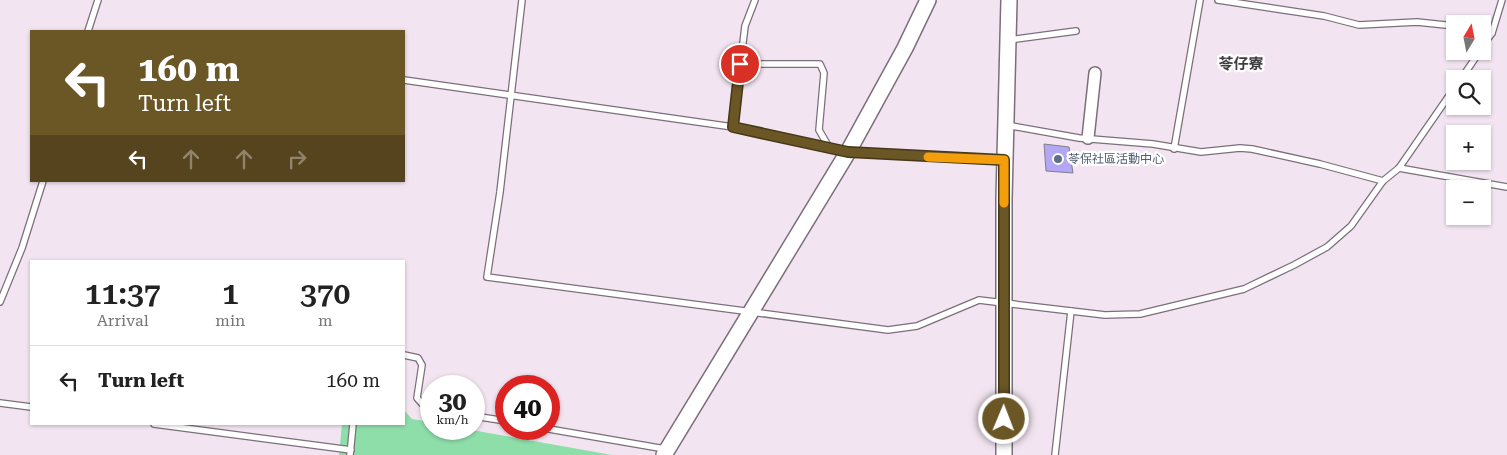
<!DOCTYPE html>
<html lang="en">
<head>
<meta charset="utf-8">
<style>
  :root { --surface:#fff; --page:#f6f6f6; --text:#222; --muted:#767676; --line:#e0e0e0 }
  body { margin:0; font-family:"Roboto Serif","Noto Sans TC",serif; background:var(--page); color:var(--text); height:100vh; display:flex; flex-direction:column; font-size:19px; white-space:nowrap }
  * { box-sizing:border-box; margin:0 }
  p { font-size:16px; color:var(--muted) }
  .icon { flex:none; width:28px; height:28px; fill:none; stroke:currentColor; stroke-width:2; stroke-linecap:round; stroke-linejoin:round }
  .map { position:relative; flex:1; overflow:hidden }
  .panel { position:absolute; left:30px; top:260px; width:375px; height:165px; display:flex; flex-direction:column; background:var(--surface); border-radius:0px; box-shadow:0 1px 4px #0004 }
  .panel>* { flex:none }
  .guide { position:absolute; left:30px; top:30px; width:375px; height:152px; border-radius:0px; box-shadow:0 1px 4px #0004; background:#6b5625; color:#fff; overflow:hidden }
  .needle { width:32px; rotate:10deg }
  .buttons { position:absolute; left:1446px; top:15px; display:grid; gap:10px }
  .buttons a { display:grid; place-items:center; width:45px; height:45px; border-radius:0px; background:var(--surface); box-shadow:0 1px 4px #0004; font-size:25px }
  .speed { position:absolute; left:420px; top:375px; display:flex; gap:10px; font-size:25px; font-weight:700; text-align:center }
  .speed>* { display:grid; place-content:center; width:65px; height:65px; border-radius:50%; background:var(--surface); box-shadow:0 1px 4px #0004; line-height:1 }
  .speed small { font-size:12px; font-weight:400 }
  .speed .limit { border:8px solid #d22; background:#fff; color:#111 }
  .pin { position:absolute; display:grid; place-items:center; width:42px; height:42px; color:#fff; margin:-21px; border:2px solid #fff; border-radius:50%; box-shadow:0 1px 5px #0007 }
  .me { position:absolute; width:55px; margin:-28px; rotate:1deg; stroke-linejoin:round; filter:drop-shadow(0 0 4px #0008) }
  .turn { display:flex; align-items:center; gap:18px; height:105px; padding:0 25px; font-size:22px }
  .turn .icon { width:65px; height:65px; stroke-width:2.5 }
  .turn b { display:block; font-size:35px; line-height:42px }
  .lanes { display:flex; align-items:center; height:48px; padding:0 25px; background:#0003; justify-content:center; gap:25px; direction:ltr }
  .lanes .off { opacity:.35 }
  .eta { display:flex; justify-content:space-evenly; align-items:center; height:85px; text-align:center }
  .eta b { font-size:30px; font-weight:600; line-height:35px }
  ul { padding:0; list-style:none }
  li { display:flex; align-items:center; gap:15px; height:70px; padding:0 25px; border-top:1px solid var(--line) }
  li div { flex:1 }
  li b { display:block; font-size:19px }
  li em { font-style:normal }
  .map>svg:first-child { display:block }
  .green { fill:#8edeaa }
  .building { fill:#b3a7f3; stroke:#807f8d }
  .lines { fill:none; stroke-linecap:round; stroke-linejoin:round }
  .service-casing { stroke:#7b6f7a; stroke-width:8 }
  .minor-casing { stroke:#7b6f7a; stroke-width:14 }
  .tertiary-casing { stroke:#7b6f7a; stroke-width:18 }
  .service { stroke:#fff; stroke-width:5.5 }
  .minor { stroke:#fff; stroke-width:11 }
  .tertiary { stroke:#fff; stroke-width:15 }
  .route-casing { stroke:#463818; stroke-width:12 }
  .route { stroke:#6b5625; stroke-width:9 }
  .slow { stroke:#f59e0b; stroke-width:9 }
  .service-dot { fill:#5c6f8a; stroke:#fff; stroke-width:2 }
  .labels { text-anchor:middle; stroke-width:4.5; stroke-linejoin:round; paint-order:stroke }
  .service-label { font-size:12px; fill:#4e5e75; stroke:#fff; text-anchor:start }
  .quarter-label { font-size:15px; font-weight:bold; fill:#403b3f; stroke:#fff }
</style>
</head>
<body>
<div class="map">
<svg width="1507" height="455" viewBox="0 0 1507 455">
  <rect width="100%" height="100%" fill="#f2e5f1"/>
  <path class="green" d="M404,369V410L412,419L431,422V429H466L612,455H339L342,424H404Z"/>
  <path class="building" d="M1044,144L1069,147L1073,173L1046,171Z"/>
  <g class="lines">
    <g class="service-casing">
      <g id="service">
        <path d="M522,0L500,192L487,277L888,330L917,326L979,300L1105,315L1140,314L1244,289L1294,265L1327,247L1351,226L1383,181L1399,168L1455,87"/>
        <path d="M1218,0L1324,16L1359,25L1417,22L1455,26"/>
        <path d="M88,31L98,0"/>
        <path d="M1482,31L1492,33"/>
        <path d="M1009,40L1076,31"/>
        <path d="M1482,47L1492,33L1502,0"/>
        <path d="M740,64H820L824,73L819,130L830,149"/>
        <path d="M1461,79L1480,51"/>
        <path d="M404,80L733,127L848,152L1003,160"/>
        <path d="M1006,125L1079,138L1153,144L1201,152L1240,148L1252,149L1320,164L1383,181"/>
        <path d="M733,127L745,26L755,0"/>
        <path d="M1174,149L1200,0"/>
        <path d="M1399,168L1507,187"/>
        <path d="M0,302L22,248L43,181"/>
        <path d="M404,355L418,358L422,365L417,398L425,407L431,408"/>
        <path d="M0,403L31,407"/>
        <path d="M474,416L506,421"/>
        <path d="M154,424L351,450"/>
        <path d="M549,429L665,449"/>
        <path d="M350,455L353,424"/>
        <path d="M1055,455L1071,311"/>
      </g>
    </g>
    <g class="minor-casing">
      <path id="minor" d="M1088,138L1095,73"/>
    </g>
    <g class="tertiary-casing">
      <g id="tertiary">
        <path d="M664,455L848,152L905,48L928,0"/>
        <path d="M1004,455V198L1009,0"/>
      </g>
    </g>
    <use href="#service" class="service"/>
    <use href="#minor" class="minor"/>
    <use href="#tertiary" class="tertiary"/>
  </g>
  <g class="lines">
    <g class="route-casing">
      <path id="route" d="M740,64L733,127L848,152L1004,160V419"/>
    </g>
    <use href="#route" class="route"/>
    <path class="slow" d="M928,157L1004,160V203"/>
  </g>
  <circle class="service-dot" cx="1058" cy="159" r="5"/>
  <g class="labels">
    <g class="service-label">
      <text x="1068" y="163">苓保社區活動中心</text>
    </g>
    <g class="quarter-label">
      <text x="1241" y="69">苓仔寮</text>
    </g>
  </g>
</svg>
<div class="buttons">
<a><svg class="needle" viewBox="-14 -14 28 28"><path d="M0-13l5 13h-10z" fill="#e53935"/><path d="M0 13l5-13h-10z" fill="#767676"/></svg></a>
<a><svg class="icon" aria-label="search" viewBox="0 0 24 24"><circle cx="10" cy="10" r="6"/><path d="M15 15l6 6"/></svg></a>
<a>+</a>
<a>−</a>
</div>
<div class="speed"><div>30<small>km/h</small></div><div class="limit">40</div></div>
<div class="pin" style="left:740px;top:64px;background:#d93025"><svg class="icon" aria-label="arrive" viewBox="0 0 24 24"><path d="M6 21V4h12l-3 4 3 4H6"/></svg></div>
<svg class="me" style="left:1004px;top:419px" viewBox="-20 -20 40 40"><circle r="17" fill="#6b5625" stroke="#fff" stroke-width="3"/><path d="M0-11L8 9 0 5-8 9z" fill="#fff"/></svg>
<div class="guide">
<div class="turn"><svg class="icon" aria-label="left" viewBox="0 0 24 24"><path d="M17 20v-9H6M10 6l-5 5 5 5"/></svg><div><b>160 m</b>Turn left</div></div>
<div class="lanes"><svg class="icon" aria-label="left" viewBox="0 0 24 24"><path d="M17 20v-9H6M10 6l-5 5 5 5"/></svg><svg class="icon off" aria-label="ahead" viewBox="0 0 24 24"><path d="M12 20V5M6 11l6-6 6 6"/></svg><svg class="icon off" aria-label="ahead" viewBox="0 0 24 24"><path d="M12 20V5M6 11l6-6 6 6"/></svg><svg class="icon off" aria-label="right" viewBox="0 0 24 24"><path d="M7 20v-9h11M14 6l5 5-5 5"/></svg></div>
</div>
<section class="panel">
<div class="eta">
<div><b>11:37</b><p>Arrival</p></div>
<div><b>1</b><p>min</p></div>
<div><b>370</b><p>m</p></div>
</div>
<ul>
<li><svg class="icon" aria-label="left" viewBox="0 0 24 24"><path d="M17 20v-9H6M10 6l-5 5 5 5"/></svg><div><b>Turn left</b></div><em>160 m</em></li>
</ul>
</section>
</div>
</body>
</html>
